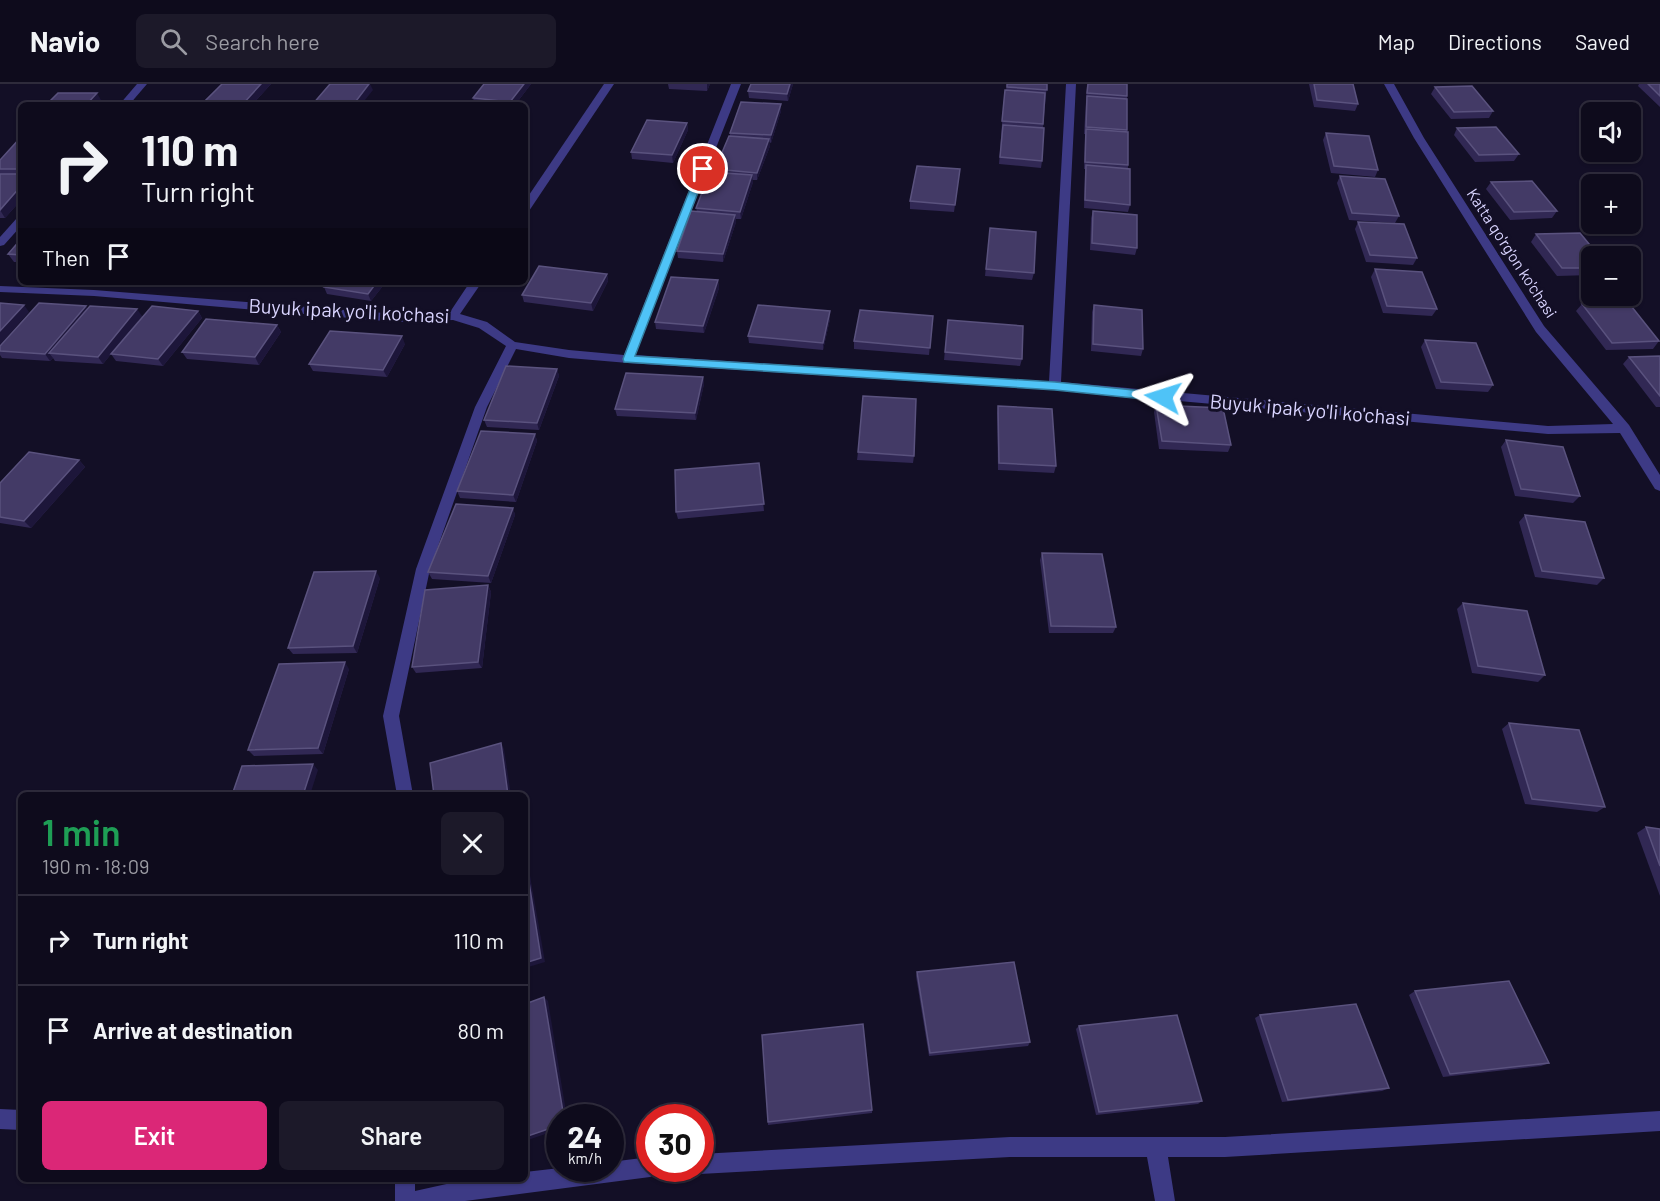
<!DOCTYPE html>
<html lang="en">
<head>
<meta charset="utf-8">
<style>
  :root { --surface:#0e0b1c; --page:#1c1929; --text:#f1f3f6; --muted:#9b9ba3; --line:#2e2b3b; --accent:#db2777 }
  body { margin:0; font-family:Barlow,sans-serif; background:var(--page); color:var(--text); height:100vh; display:flex; flex-direction:column; font-size:22px; white-space:nowrap }
  * { box-sizing:border-box; margin:0 }
  p { font-size:20px; color:var(--muted) }
  .icon { flex:none; width:33px; height:33px; fill:none; stroke:currentColor; stroke-width:2; stroke-linecap:round; stroke-linejoin:round }
  .map { position:relative; flex:1; overflow:hidden }
  .sheet { position:absolute; left:18px; top:708px; width:510px; height:390px; display:flex; flex-direction:column; background:var(--surface); border-radius:9px; box-shadow:0 2px 4px #0004,0 0 0 2px var(--line) }
  .sheet>* { flex:none }
  .top-card { position:absolute; left:18px; top:18px; width:510px; height:183px; border-radius:9px; box-shadow:0 2px 4px #0004,0 0 0 2px var(--line); background:#0e0b1c; color:var(--text); overflow:hidden }
  .controls { position:absolute; left:1581px; top:18px; display:grid; gap:12px }
  .controls a { display:grid; place-items:center; width:60px; height:60px; border-radius:9px; background:var(--surface); box-shadow:0 2px 4px #0004,0 0 0 2px var(--line); font-size:30px }
  .speed { position:absolute; left:546px; top:1020px; display:flex; gap:12px; font-size:30px; font-weight:700; text-align:center }
  .speed>* { display:grid; place-content:center; width:78px; height:78px; border-radius:50%; background:var(--surface); box-shadow:0 2px 4px #0004,0 0 0 2px var(--line); line-height:1 }
  .speed small { font-size:15px; font-weight:400 }
  .speed .limit { border:9px solid #d22; background:#fff; color:#111 }
  .pin { position:absolute; display:grid; place-items:center; width:51px; height:51px; color:#fff; margin:-26px; border:3px solid #fff; border-radius:50%; box-shadow:0 2px 6px #0007 }
  .me { position:absolute; width:66px; margin:-33px; rotate:276deg; stroke-linejoin:round; filter:drop-shadow(0 0 4px #0008) }
  .turn { display:flex; align-items:center; gap:21px; height:126px; padding:0 24px; font-size:27px }
  .turn .icon { width:78px; height:78px; stroke-width:2.5 }
  .turn b { display:block; font-size:42px; line-height:51px }
  .then { display:flex; align-items:center; height:57px; padding:0 24px; background:#0003; gap:12px; font-size:22px }
  .round { display:grid; place-items:center; flex:none; width:63px; height:63px; border-radius:9px; background:var(--page) }
  .head { display:flex; align-items:center; justify-content:space-between; height:102px; padding:0 24px }
  h1 { font-size:36px; font-weight:600; line-height:45px; color:#1e9e55 }
  .button { display:flex; gap:12px; margin-top:auto; padding:12px 24px }
  .button a { flex:1; height:69px; border-radius:9px; background:var(--accent); color:#fff; font-size:24px; font-weight:600; line-height:69px; text-align:center }
  .button a+a { background:var(--page); color:var(--text) }
  ul { padding:0; list-style:none }
  li { display:flex; align-items:center; gap:18px; height:90px; padding:0 24px; border-top:2px solid var(--line) }
  li div { flex:1 }
  li b { display:block; font-size:22px }
  li em { font-style:normal }
  header { display:flex; align-items:center; gap:36px; box-sizing:border-box; height:84px; padding:0 30px; background:var(--surface); border-bottom:2px solid var(--line) }
  header strong { font-size:28px }
  nav { display:flex; gap:33px; margin-inline-start:auto; font-size:21px }
  .search { width:420px; height:54px; background:var(--page); display:flex; align-items:center; gap:15px; box-sizing:border-box; padding:0 21px; border-radius:9px; color:var(--muted); font-size:22px }
  .map>svg:first-child { display:block }
  .lines { fill:none; stroke-linecap:round; stroke-linejoin:round }
  .minor { fill:#3d3a85; fill-rule:evenodd }
  .wall { fill:#312854 }
  .shaded-wall { fill:#1d163a }
  .building { fill:#433a66; stroke:#5a527e; stroke-width:1.5 }
  .route { fill:#4fc3f7; stroke:#337fa1; stroke-width:1.5 }
  .labels { text-anchor:middle; stroke-width:6; stroke-linejoin:round; paint-order:stroke }
  .far-street-label { font-size:16px; fill:#d9d4ff; stroke:#130f26 }
  .street-label { font-size:20px; fill:#d9d4ff; stroke:#130f26 }
</style>
</head>
<body>
<header>
<strong>Navio</strong>
<div class="search"><svg class="icon" aria-label="search" viewBox="0 0 24 24"><circle cx="10" cy="10" r="6"/><path d="M15 15l6 6"/></svg>Search here</div>
<nav><a>Map</a><a>Directions</a><a>Saved</a></nav>
</header>
<div class="map">
<svg width="1660" height="1117" viewBox="0 0 1660 1117">
  <rect width="100%" height="100%" fill="#130f26"/>
  <g class="lines">
    <g class="minor">
      <path d="M137,0H147L129,21H119Z"/>
      <path d="M604,0H614L529,127L525,128V117Z"/>
      <path d="M731,0H741L635,271L1049,298L1066,0H1076L1061,298L1548,342L1613,340L1536,248L1414,54L1384,0H1394L1424,54L1544,242L1629,341L1660,391V407L1655,405L1620,349L1548,350L1055,306L628,279L569,274L516,265L487,323L430,485L399,632L413,711H397L383,632L416,485L475,323L506,262L479,244L453,236L397,238L94,212L0,208V202L94,206L397,230L450,228L470,198H482L460,230L487,238L515,258L569,266L624,271Z"/>
      <path d="M21,133V142L4,161L0,162V153L17,134Z"/>
      <path d="M0,1025L21,1026V1046L0,1045Z"/>
      <path d="M1660,1027V1047L1225,1073H1168L1175,1117H1155L1147,1073H1010L700,1090L692,1084H700V1070L1010,1053H1225Z"/>
      <path d="M650,1073V1084H660L657,1090L650,1093L465,1117H395V1095H415V1107L460,1097V1095H525V1088L560,1084H610V1078Z"/>
    </g>
  </g>
  <g class="wall">
    <path d="M222,0H271L252,21H206L204,18Z"/>
    <path d="M484,0H531L515,21H475L473,14Z"/>
    <path d="M668,0H710L707,7L669,5Z"/>
    <path d="M751,0H793L788,17L749,14L748,7Z"/>
    <path d="M1007,0H1047L1043,44L1042,77L1041,84L999,80L1004,13L1006,6Z"/>
    <path d="M1087,0H1127V48L1128,81V84L1130,121L1128,128L1084,124L1085,85H1084L1085,50H1084Z"/>
    <path d="M1309,0H1353L1358,20L1355,27L1314,23Z"/>
    <path d="M1639,0H1660V23L1638,2Z"/>
    <path d="M1435,3L1493,27L1489,34L1451,35L1431,10Z"/>
    <path d="M781,27L771,59L769,58L770,62L757,96H752L753,98L741,135H736V138L723,178L678,174L677,167L697,128L696,124L715,88V85L730,52V49Z"/>
    <path d="M687,39L688,46L673,79L632,75L631,68Z"/>
    <path d="M1457,44L1519,70L1514,77L1475,78L1454,51Z"/>
    <path d="M1326,49L1378,86L1375,93L1331,89L1323,56Z"/>
    <path d="M21,53V116L5,134H0V76Z"/>
    <path d="M960,85L954,128L910,125V117Z"/>
    <path d="M1340,92L1399,132L1395,139L1349,136L1337,99Z"/>
    <path d="M1491,98L1557,127L1552,134L1510,136L1486,105Z"/>
    <path d="M1093,127L1137,164L1135,171L1090,166L1091,134Z"/>
    <path d="M1358,138L1417,174L1413,181L1366,178L1355,145Z"/>
    <path d="M990,144L1034,189L1032,196L985,192Z"/>
    <path d="M1536,150L1592,172V191L1557,192L1531,158Z"/>
    <path d="M21,155V178H14L8,170Z"/>
    <path d="M1375,185L1437,225L1432,232L1383,229L1371,193Z"/>
    <path d="M607,190L608,197L593,227L524,218L522,211Z"/>
    <path d="M718,196L719,204L704,249L656,245L655,238Z"/>
    <path d="M198,198H239L237,201Z"/>
    <path d="M328,198H386L371,217L327,210L324,203Z"/>
    <path d="M1582,220L1659,257L1653,265L1606,266L1576,227Z"/>
    <path d="M1094,221L1143,265L1141,272L1091,267L1092,228Z"/>
    <path d="M88,225L142,232L126,252L198,227L202,234L163,282L116,277L111,270L103,280L55,277L53,274L50,277L2,274L0,271V262Z"/>
    <path d="M933,232L929,271L854,265V257Z"/>
    <path d="M830,235L823,266L749,259L748,252Z"/>
    <path d="M948,236L1022,275L1020,282L944,276Z"/>
    <path d="M277,241L281,248L259,281L187,275L182,268Z"/>
    <path d="M1425,256L1493,301L1488,308L1436,305L1421,263Z"/>
    <path d="M405,260L387,293L313,287L309,280Z"/>
    <path d="M1660,272V323H1656L1623,280L1629,273Z"/>
    <path d="M557,285L559,292L539,346L487,343L484,336Z"/>
    <path d="M703,293L704,300L696,336L617,332L615,325Z"/>
    <path d="M1156,321L1231,361L1228,368L1159,365L1154,328Z"/>
    <path d="M998,322L1056,382L1054,389L998,386L997,329Z"/>
    <path d="M535,350L537,357L516,418L460,414L457,407Z"/>
    <path d="M1506,356L1580,412L1573,419L1515,412L1501,363Z"/>
    <path d="M858,368L914,372L913,379L857,376Z"/>
    <path d="M79,376L85,383L31,444L0,439V399Z"/>
    <path d="M759,379L764,427L678,435L676,428Z"/>
    <path d="M513,424L515,431L491,499L432,495L428,488Z"/>
    <path d="M1525,431L1604,494L1597,501L1535,493L1519,438Z"/>
    <path d="M1042,469L1116,543L1113,549H1049L1040,476Z"/>
    <path d="M380,494L357,569L293,570L288,564Z"/>
    <path d="M488,501L491,508L482,584L416,589L412,583Z"/>
    <path d="M1463,519L1545,591L1538,598L1472,589L1457,525Z"/>
    <path d="M349,585L323,670L254,672L248,666Z"/>
    <path d="M1509,639L1605,723L1597,728L1525,720L1502,645Z"/>
    <path d="M1646,743L1660,745V812L1637,749Z"/>
    <path d="M917,888L1030,958L1028,962L929,972L916,892Z"/>
    <path d="M1415,907L1549,979L1541,982L1443,993L1409,911Z"/>
    <path d="M1260,931L1389,1004L1382,1007L1282,1018L1255,934Z"/>
    <path d="M1079,942L1202,1017L1198,1020L1096,1031L1076,945Z"/>
    <path d="M872,1026V1029L768,1041V1038Z"/>
  </g>
  <g class="shaded-wall">
    <path d="M261,0H271L252,21H242Z"/>
    <path d="M369,0H370L373,6L361,21H353Z"/>
    <path d="M524,0H531L515,21H511L510,18Z"/>
    <path d="M707,0H710L707,7Z"/>
    <path d="M790,0H793L788,17L787,10Z"/>
    <path d="M97,9L101,16L97,21H86Z"/>
    <path d="M781,20V27L771,59V51Z"/>
    <path d="M687,39L688,46L673,79L672,71Z"/>
    <path d="M769,55L770,62L757,96V89Z"/>
    <path d="M752,91L753,98L741,135L740,128Z"/>
    <path d="M21,102V116L5,134L0,126Z"/>
    <path d="M735,131L736,138L723,178V170Z"/>
    <path d="M607,190L608,197L593,227L591,219Z"/>
    <path d="M718,196L719,204L704,249L703,242Z"/>
    <path d="M377,198H386L371,217L368,210Z"/>
    <path d="M24,221L29,228L0,261V247Z"/>
    <path d="M86,222L91,229L49,269L53,274L50,277L45,270Z"/>
    <path d="M137,225L142,232L103,280L98,273Z"/>
    <path d="M198,227L202,234L163,282L158,275Z"/>
    <path d="M830,227V235L823,266V259Z"/>
    <path d="M277,241L281,248L259,281L255,273Z"/>
    <path d="M402,252L405,260L387,293L383,286Z"/>
    <path d="M557,285L559,292L539,346L537,339Z"/>
    <path d="M703,293L704,300L696,336L695,329Z"/>
    <path d="M535,350L537,357L516,418L513,411Z"/>
    <path d="M79,376L85,383L31,444L24,437Z"/>
    <path d="M513,424L515,431L491,499L488,492Z"/>
    <path d="M376,487L380,494L357,569L353,562Z"/>
    <path d="M488,501L491,508L482,584L478,578Z"/>
    <path d="M345,578L349,585L323,670L318,664Z"/>
    <path d="M501,659L504,665L511,711H508Z"/>
    <path d="M313,680L318,686L310,711H303Z"/>
    <path d="M525,770L527,774L545,878L525,884Z"/>
    <path d="M544,913L548,917L567,1034H564Z"/>
    <path d="M560,1041V1045L525,1057V1053Z"/>
  </g>
  <g class="building">
    <path d="M222,0H261L242,21L204,18Z"/>
    <path d="M330,0H369L353,21H312Z"/>
    <path d="M484,0H524L510,18L473,14Z"/>
    <path d="M751,0H790L787,10L748,7Z"/>
    <path d="M1007,0H1047V6L1007,3Z"/>
    <path d="M1088,0H1127V12L1087,9Z"/>
    <path d="M1314,0H1353L1358,20L1317,16Z"/>
    <path d="M1648,0H1660V12Z"/>
    <path d="M1472,2L1493,27L1454,28L1435,3Z"/>
    <path d="M1005,6L1045,9L1043,40L1002,37Z"/>
    <path d="M58,9H97L86,21H46Z"/>
    <path d="M1087,12L1127,15V46L1086,43Z"/>
    <path d="M741,18L781,20L771,51L730,49Z"/>
    <path d="M647,36L687,39L672,71L631,68Z"/>
    <path d="M1003,41L1044,44L1042,77L1000,73Z"/>
    <path d="M1496,43L1519,70L1479,71L1457,44Z"/>
    <path d="M1086,45L1128,48V81L1085,78Z"/>
    <path d="M1326,49L1369,52L1378,86L1334,82Z"/>
    <path d="M729,52L769,55L757,89L715,85Z"/>
    <path d="M21,53V85H0V76Z"/>
    <path d="M1086,81L1130,85V121L1085,116Z"/>
    <path d="M917,82L960,85L955,121L910,117Z"/>
    <path d="M710,88L752,91L740,128L696,124Z"/>
    <path d="M0,90H21V102L0,126Z"/>
    <path d="M1340,92L1385,95L1399,132L1352,129Z"/>
    <path d="M1532,97L1557,127L1514,128L1491,98Z"/>
    <path d="M691,127L735,131L723,170L677,167Z"/>
    <path d="M1093,127L1137,131V164L1092,159Z"/>
    <path d="M1358,138L1404,140L1417,174L1370,171Z"/>
    <path d="M990,144L1036,148L1034,189L986,185Z"/>
    <path d="M1580,149L1599,172H1592V184H1562L1536,150Z"/>
    <path d="M21,155V171L8,170Z"/>
    <path d="M539,182L607,190L591,219L522,211Z"/>
    <path d="M1375,185L1422,188L1437,225L1387,222Z"/>
    <path d="M671,193L718,196L703,242L655,238Z"/>
    <path d="M328,198H377L368,210L324,203Z"/>
    <path d="M1628,218L1659,257L1612,259L1582,220Z"/>
    <path d="M0,219L24,221L0,247Z"/>
    <path d="M39,219L86,222L45,270L0,267V262Z"/>
    <path d="M758,221L830,227L823,259L748,252Z"/>
    <path d="M1094,221L1142,226L1143,265L1093,260Z"/>
    <path d="M90,222L137,225L98,273L49,269Z"/>
    <path d="M152,222L198,227L158,275L111,270Z"/>
    <path d="M860,226L933,232L930,264L854,257Z"/>
    <path d="M206,235L277,241L255,273L182,268Z"/>
    <path d="M948,236L1023,242L1022,275L945,268Z"/>
    <path d="M330,247L402,252L383,286L309,280Z"/>
    <path d="M1425,256L1476,259L1493,301L1441,298Z"/>
    <path d="M1660,272V312L1629,273Z"/>
    <path d="M506,282L557,285L537,339L484,336Z"/>
    <path d="M626,289L703,293L695,329L615,325Z"/>
    <path d="M863,312L916,315L914,372L858,368Z"/>
    <path d="M1156,321L1223,324L1231,361L1162,357Z"/>
    <path d="M998,322L1052,325L1056,382L999,379Z"/>
    <path d="M481,347L535,350L513,411L457,407Z"/>
    <path d="M1506,356L1563,363L1580,412L1521,405Z"/>
    <path d="M29,368L79,376L24,437L0,433V399Z"/>
    <path d="M759,379L764,420L676,428L675,386Z"/>
    <path d="M456,420L513,424L488,492L428,488Z"/>
    <path d="M1525,431L1585,438L1604,494L1542,487Z"/>
    <path d="M1042,469L1102,470L1116,543L1051,542Z"/>
    <path d="M376,487L353,562L288,564L314,488Z"/>
    <path d="M488,501L478,578L412,583L425,506Z"/>
    <path d="M1463,519L1527,527L1545,591L1478,582Z"/>
    <path d="M345,578L318,664L248,666L279,580Z"/>
    <path d="M1509,639L1579,646L1605,723L1532,715Z"/>
    <path d="M501,659L508,711H434L430,679Z"/>
    <path d="M313,680L303,711H232L242,682Z"/>
    <path d="M1646,743L1660,745V782Z"/>
    <path d="M525,773L541,874L525,879Z"/>
    <path d="M1014,878L1030,958L930,969L917,888Z"/>
    <path d="M1509,897L1549,979L1450,990L1415,907Z"/>
    <path d="M544,913L564,1034H560V1041L525,1053V920Z"/>
    <path d="M1356,920L1389,1004L1288,1016L1260,931Z"/>
    <path d="M1177,931L1202,1017L1099,1028L1079,942Z"/>
    <path d="M863,940L872,1026L768,1038L762,951Z"/>
  </g>
  <path class="route" d="M703,82L707,85L635,272L1055,298L1163,309L1168,313L1163,317L1055,306L624,278L623,275L698,85Z"/>
  <g class="labels">
    <g class="far-street-label">
      <text transform="translate(1512 169) rotate(57)" y="6">Katta qo'rg'on ko'chasi</text>
    </g>
    <g class="street-label">
      <text transform="translate(349 227) rotate(3)" y="7">Buyuk ipak yo'li ko'chasi</text>
      <text transform="translate(1310 326) rotate(5)" y="7">Buyuk ipak yo'li ko'chasi</text>
    </g>
  </g>
</svg>
<div class="controls">
<a><svg class="icon" aria-label="sound" viewBox="0 0 24 24"><path d="M4 9h4l5-4v14l-5-4H4zM17 9q2 3 0 6"/></svg></a>
<a>+</a>
<a>−</a>
</div>
<div class="speed"><div>24<small>km/h</small></div><div class="limit">30</div></div>
<div class="pin" style="left:703px;top:85px;background:#d93025"><svg class="icon" aria-label="arrive" viewBox="0 0 24 24"><path d="M6 21V4h12l-3 4 3 4H6"/></svg></div>
<svg class="me" style="left:1163px;top:313px" viewBox="-20 -20 40 40"><path d="M0-17L14 15 0 8-14 15z" fill="#4fc3f7" stroke="#fff" stroke-width="4"/></svg>
<div class="top-card">
<div class="turn"><svg class="icon" aria-label="right" viewBox="0 0 24 24"><path d="M7 20v-9h11M14 6l5 5-5 5"/></svg><div><b>110 m</b>Turn right</div></div>
<div class="then">Then<svg class="icon" aria-label="arrive" viewBox="0 0 24 24"><path d="M6 21V4h12l-3 4 3 4H6"/></svg></div>
</div>
<section class="sheet">
<div class="head"><div><h1>1 min</h1><p>190 m · 18:09</p></div><a class="round"><svg class="icon" aria-label="close" viewBox="0 0 24 24"><path d="M6 6l12 12M18 6L6 18"/></svg></a></div>
<ul>
<li><svg class="icon" aria-label="right" viewBox="0 0 24 24"><path d="M7 20v-9h11M14 6l5 5-5 5"/></svg><div><b>Turn right</b></div><em>110 m</em></li>
<li><svg class="icon" aria-label="arrive" viewBox="0 0 24 24"><path d="M6 21V4h12l-3 4 3 4H6"/></svg><div><b>Arrive at destination</b></div><em>80 m</em></li>
</ul>
<div class="button"><a>Exit</a><a>Share</a></div>
</section>
</div>
</body>
</html>
